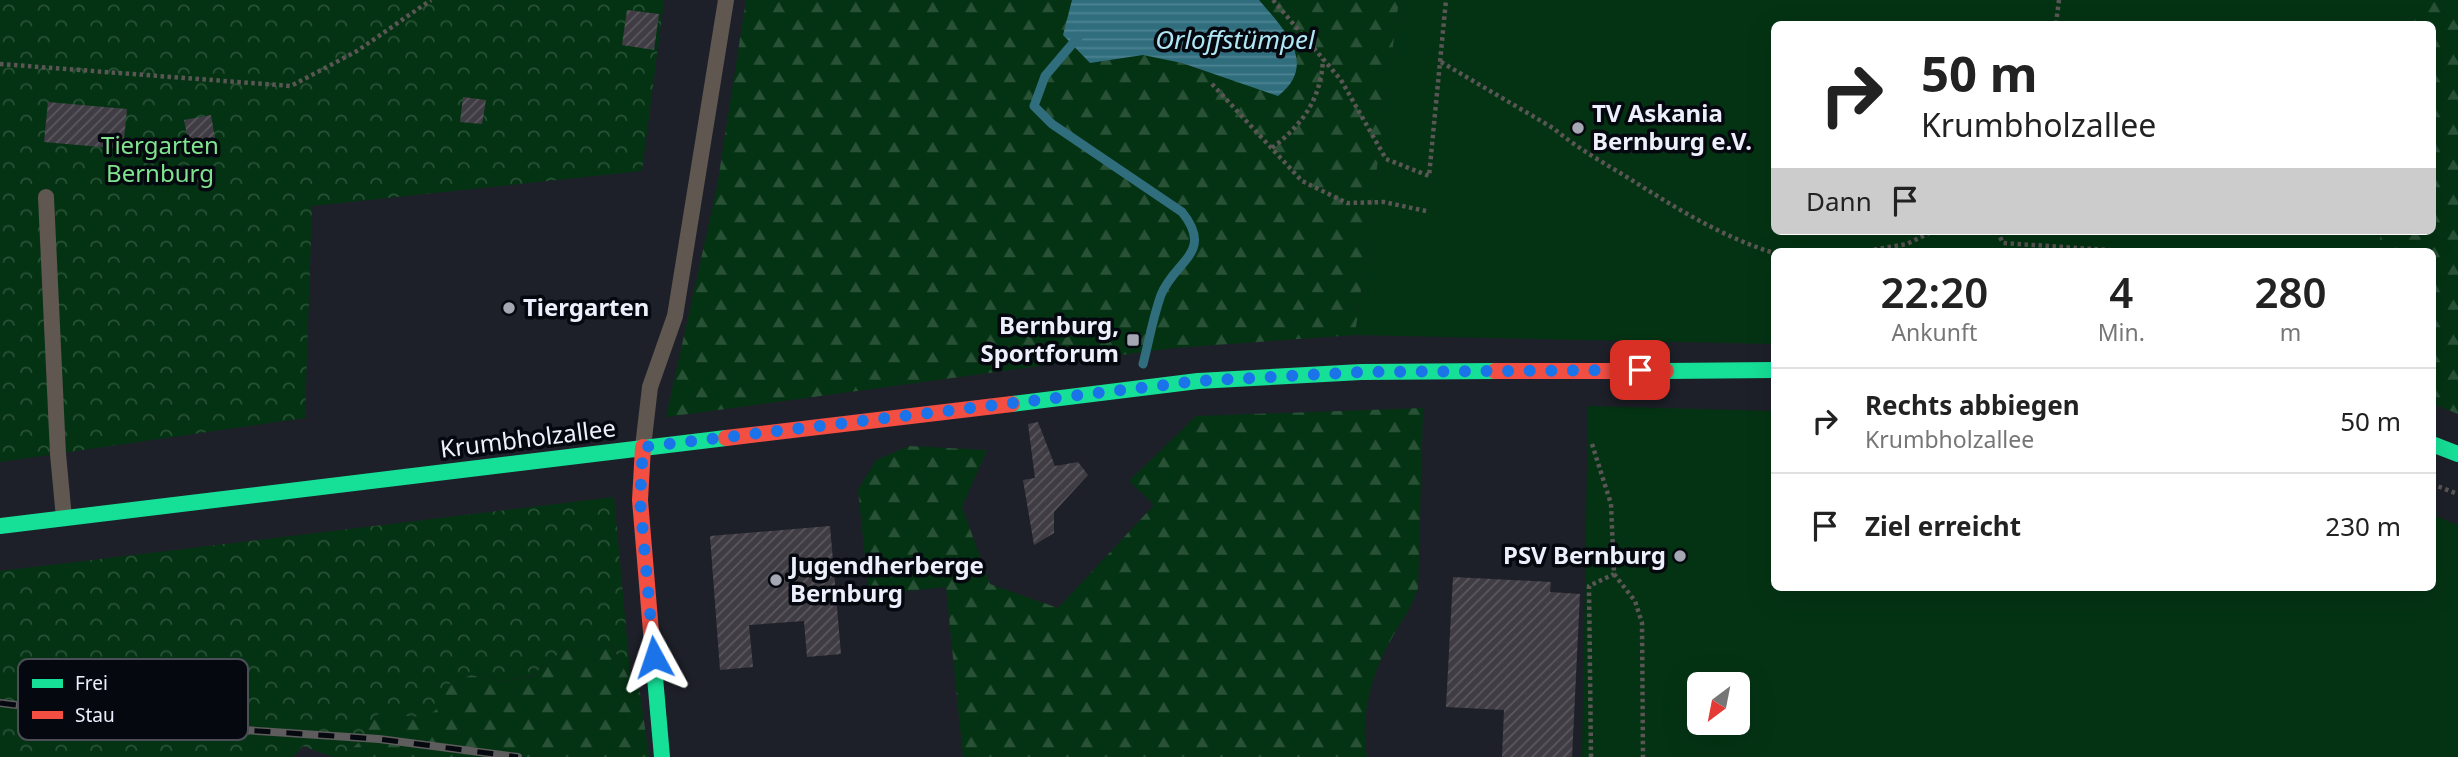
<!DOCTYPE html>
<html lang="de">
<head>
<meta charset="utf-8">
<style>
  :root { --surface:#fff; --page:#f2f2f2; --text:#222; --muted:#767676; --line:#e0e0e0 }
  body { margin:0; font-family:"Noto Sans",sans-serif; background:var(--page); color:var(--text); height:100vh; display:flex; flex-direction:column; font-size:26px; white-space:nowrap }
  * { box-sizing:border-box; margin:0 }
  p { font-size:23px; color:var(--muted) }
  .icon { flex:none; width:38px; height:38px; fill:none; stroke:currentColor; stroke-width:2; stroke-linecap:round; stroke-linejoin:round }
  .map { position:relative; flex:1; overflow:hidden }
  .side { position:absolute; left:1771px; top:248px; width:665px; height:343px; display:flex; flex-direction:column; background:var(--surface); border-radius:10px; box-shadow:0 7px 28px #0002 }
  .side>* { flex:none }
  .guide { position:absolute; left:1771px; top:21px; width:665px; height:214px; border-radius:10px; box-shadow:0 7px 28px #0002; background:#fff; color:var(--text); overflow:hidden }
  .needle { width:46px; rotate:212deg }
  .tools { position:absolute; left:1687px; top:672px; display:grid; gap:14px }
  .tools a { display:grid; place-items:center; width:63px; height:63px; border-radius:10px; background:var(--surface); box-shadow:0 7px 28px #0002; font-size:35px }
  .pin { position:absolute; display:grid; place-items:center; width:60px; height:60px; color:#fff; margin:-30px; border-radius:14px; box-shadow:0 4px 10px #0006 }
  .me { position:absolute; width:77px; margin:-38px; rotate:355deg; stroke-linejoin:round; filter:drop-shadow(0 0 5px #0008) }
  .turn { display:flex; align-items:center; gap:24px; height:147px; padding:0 35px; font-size:32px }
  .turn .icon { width:91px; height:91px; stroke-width:2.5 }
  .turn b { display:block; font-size:49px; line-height:60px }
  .then { display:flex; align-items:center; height:66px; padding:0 35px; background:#0003; gap:14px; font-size:26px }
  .eta { display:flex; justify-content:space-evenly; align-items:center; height:119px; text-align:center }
  .eta b { font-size:42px; font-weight:600; line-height:49px }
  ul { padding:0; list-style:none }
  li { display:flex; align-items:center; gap:21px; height:105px; padding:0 35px; border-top:2px solid var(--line) }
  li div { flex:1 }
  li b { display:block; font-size:26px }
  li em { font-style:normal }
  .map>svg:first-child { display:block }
  .grass { fill:#043313; fill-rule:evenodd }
  .forest { fill:url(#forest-firs) }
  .park { fill:url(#park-crowns) }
  .water { fill:url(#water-rules) }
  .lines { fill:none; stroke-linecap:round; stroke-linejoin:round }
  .stream { stroke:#306e7e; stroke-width:9 }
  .building { fill:url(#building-hatch) }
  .path { stroke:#5a5656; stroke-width:4.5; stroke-dasharray:3.5 3.5; stroke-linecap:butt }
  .lane { stroke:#5f5750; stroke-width:16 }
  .fast { stroke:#16e098; stroke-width:16 }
  .jam { stroke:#f24e42; stroke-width:16 }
  .rail-casing { stroke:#5f5c5e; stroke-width:8 }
  .rail { stroke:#06080f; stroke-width:5; stroke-dasharray:16; stroke-linecap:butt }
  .route { stroke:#1a73e8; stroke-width:12; stroke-dasharray:0 21.6 }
  .poi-dot { fill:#a5a7b2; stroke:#06080f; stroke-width:2.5 }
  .labels { text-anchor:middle; stroke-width:7; stroke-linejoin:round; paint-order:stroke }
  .poi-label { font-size:24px; font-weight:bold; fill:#edf0fc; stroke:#06080f; text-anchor:start }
  .park-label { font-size:24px; fill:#80e48f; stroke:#06080f }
  .street-label { font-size:24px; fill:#edf0fc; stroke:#06080f }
  .water-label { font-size:26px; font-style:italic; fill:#afe7f5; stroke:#06080f }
  .key { fill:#06080f; stroke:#4b4e56; stroke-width:2 }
  .key-label { font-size:19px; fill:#edf0fc }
</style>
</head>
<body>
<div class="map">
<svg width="2458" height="757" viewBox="0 0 2458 757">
  <defs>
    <pattern id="forest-firs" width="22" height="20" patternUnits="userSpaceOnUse" patternTransform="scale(1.75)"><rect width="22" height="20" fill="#043313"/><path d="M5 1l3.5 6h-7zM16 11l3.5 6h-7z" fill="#295136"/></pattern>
    <pattern id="park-crowns" width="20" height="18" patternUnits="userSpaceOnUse" patternTransform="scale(1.75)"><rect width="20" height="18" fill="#043313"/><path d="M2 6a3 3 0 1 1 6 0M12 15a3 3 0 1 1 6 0" fill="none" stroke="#295136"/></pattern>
    <pattern id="water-rules" width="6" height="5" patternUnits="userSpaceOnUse" patternTransform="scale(1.75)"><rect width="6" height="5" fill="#306e7e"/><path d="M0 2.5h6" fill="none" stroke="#4e8391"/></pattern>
    <pattern id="building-hatch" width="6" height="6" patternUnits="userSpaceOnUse" patternTransform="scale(1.75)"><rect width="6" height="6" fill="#3f3d43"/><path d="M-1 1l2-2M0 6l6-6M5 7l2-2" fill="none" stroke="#5b595f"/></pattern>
  </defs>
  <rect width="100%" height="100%" fill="#1e2029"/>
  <g class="grass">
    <path d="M1399,0H2406L2404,24H1774V231H2382L2376,252H1774V344L1355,335Z"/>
    <path d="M1588,406L1774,411V588H2432L2433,515L2458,525V757H1582ZM1699,684H1738V723H1699Z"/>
  </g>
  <g class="forest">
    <path d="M746,0H1399L1355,335L1173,348L666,417L717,187Z"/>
    <path d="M2406,0H2458V414L2433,404L2432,252H2376L2382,231H2432V24H2404Z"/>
    <path d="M1423,408L1418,588C1412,608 1400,623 1390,641C1371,675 1360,719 1367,757H963L946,587L869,595L858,490L876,460L909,446L987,450L962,507L990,584L1058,608L1154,505L1129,481L1196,416Z"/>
    <path d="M591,644L611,645L631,682L639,685L649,757H343L361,740L378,714C423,713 425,730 449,684L471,675L501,681L533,677C552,654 562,650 591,644Z"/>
  </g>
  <g class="park">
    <path d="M0,0H664L642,171L312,206L305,418L0,462Z"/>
    <path d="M614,497L631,682L612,645C576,643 556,649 533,676L501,681L471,675L449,684L435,711L421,717L378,714L361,740L343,757H333L303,746L293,757H0V571Z"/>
  </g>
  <path class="water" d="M1072,0H1259C1284,29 1319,64 1278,96L1182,63L1143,55L1090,63L1063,35Z"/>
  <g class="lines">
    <path class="stream" d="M1079,36L1045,76L1034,106L1052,124L1182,212C1215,253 1174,261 1161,295C1153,317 1149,341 1143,364"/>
  </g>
  <g class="building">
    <path d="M627,10L659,14L654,50L622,45Z"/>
    <path d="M463,97L486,100L482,124L460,122Z"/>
    <path d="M48,102L127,109L123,149L44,142Z"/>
    <path d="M211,115L216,144L190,149L184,120Z"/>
    <path d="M1038,422L1055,466L1078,462L1088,475L1054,512V533L1034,545L1023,480L1035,478L1028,424Z"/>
    <path d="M830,526L841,654L807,657L804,621L749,625L753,667L720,670L710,536Z"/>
    <path d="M1453,577L1551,582L1550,592L1580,594L1572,757H1502L1504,710L1446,707Z"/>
  </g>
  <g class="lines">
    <g class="path">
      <path d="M1273,0L1341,80L1386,159L1429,176L1446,0"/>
      <path d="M2056,24L2059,0"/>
      <path d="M1441,62L1553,128C1577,148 1604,163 1630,179C1676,208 1722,237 1774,253"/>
      <path d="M0,64L291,86L357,51L431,0"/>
      <path d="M1212,84L1302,181L1347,203L1384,202L1426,211"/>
      <path d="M1272,148C1303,124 1321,99 1323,59"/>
      <path d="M1997,231L2003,243L2138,252"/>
      <path d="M1860,252L1907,244L1933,231"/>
      <path d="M1592,444L1611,504L1614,574L1635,601L1642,623L1643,757"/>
      <path d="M2432,484L2458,494"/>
      <path d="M1591,757L1589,586L1614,574"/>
    </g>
    <g class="lane">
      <path d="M46,197L58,454L64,518"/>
      <path d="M643,447L650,387L675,316L726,0"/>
    </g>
    <g class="fast">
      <path d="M1666,371L1774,370"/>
      <path d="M1012,404L1198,381L1361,372L1495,371"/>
      <path d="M2432,444L2458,454"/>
      <path d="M0,526L726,438"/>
      <path d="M651,632L662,757"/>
    </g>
    <g class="jam">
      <path d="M1495,371H1666"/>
      <path d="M726,438L1012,404"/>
      <path d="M643,447L640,500L651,632"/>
    </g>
    <g class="rail-casing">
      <path id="rail" d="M0,703L199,727L379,739L518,757"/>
    </g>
    <use href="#rail" class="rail"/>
  </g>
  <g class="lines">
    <path class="route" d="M654,657L640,500L643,447L1198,381L1361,372L1640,370"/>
  </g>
  <g class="poi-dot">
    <circle cx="1578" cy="128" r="7"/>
    <circle cx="509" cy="308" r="7"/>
    <rect x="1126" y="333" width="14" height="14" rx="3.5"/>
    <circle cx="1680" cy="556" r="7"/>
    <circle cx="776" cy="580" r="7"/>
  </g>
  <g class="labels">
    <g class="poi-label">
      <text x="1592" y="122">TV Askania<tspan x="1592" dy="28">Bernburg e.V.</tspan></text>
      <text x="523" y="316">Tiergarten</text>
      <text x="1119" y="334" text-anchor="end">Bernburg,<tspan x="1119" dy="28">Sportforum</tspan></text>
      <text x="1666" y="564" text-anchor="end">PSV Bernburg</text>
      <text x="790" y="574">Jugendherberge<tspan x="790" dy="28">Bernburg</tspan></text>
    </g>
    <g class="park-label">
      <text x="160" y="154">Tiergarten<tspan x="160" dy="28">Bernburg</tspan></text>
    </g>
    <g class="street-label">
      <text transform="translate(528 439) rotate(-7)" y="8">Krumbholzallee</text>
    </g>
    <g class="water-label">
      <text x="1235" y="49">Orloffstümpel</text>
    </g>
  </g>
  <rect x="18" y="659" width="230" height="81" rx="10" class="key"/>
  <rect x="32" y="679" width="31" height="9" fill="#16e098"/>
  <rect x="32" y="711" width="31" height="8" fill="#f24e42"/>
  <g class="key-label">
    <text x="75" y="690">Frei</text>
    <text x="75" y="722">Stau</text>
  </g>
</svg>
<div class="tools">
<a><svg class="needle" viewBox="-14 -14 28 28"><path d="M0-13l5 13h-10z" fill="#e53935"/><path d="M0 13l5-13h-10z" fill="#767676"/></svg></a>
</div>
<div class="pin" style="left:1640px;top:370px;background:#d93025"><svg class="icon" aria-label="arrive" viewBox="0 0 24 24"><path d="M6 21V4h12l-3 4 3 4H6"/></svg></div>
<svg class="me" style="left:654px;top:657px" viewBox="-20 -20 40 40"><path d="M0-17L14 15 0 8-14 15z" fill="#1a73e8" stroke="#fff" stroke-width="4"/></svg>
<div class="guide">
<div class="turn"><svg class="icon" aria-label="right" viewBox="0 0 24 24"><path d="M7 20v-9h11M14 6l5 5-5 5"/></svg><div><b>50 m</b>Krumbholzallee</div></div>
<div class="then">Dann<svg class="icon" aria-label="arrive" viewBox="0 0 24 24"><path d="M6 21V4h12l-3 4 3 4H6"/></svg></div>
</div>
<section class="side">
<div class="eta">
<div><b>22:20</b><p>Ankunft</p></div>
<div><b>4</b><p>Min.</p></div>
<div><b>280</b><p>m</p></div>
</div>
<ul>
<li><svg class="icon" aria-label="right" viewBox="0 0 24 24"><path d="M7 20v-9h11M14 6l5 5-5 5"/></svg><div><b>Rechts abbiegen</b><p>Krumbholzallee</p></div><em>50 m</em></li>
<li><svg class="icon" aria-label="arrive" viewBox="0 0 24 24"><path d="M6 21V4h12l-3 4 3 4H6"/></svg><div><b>Ziel erreicht</b></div><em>230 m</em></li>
</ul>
</section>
</div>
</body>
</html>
